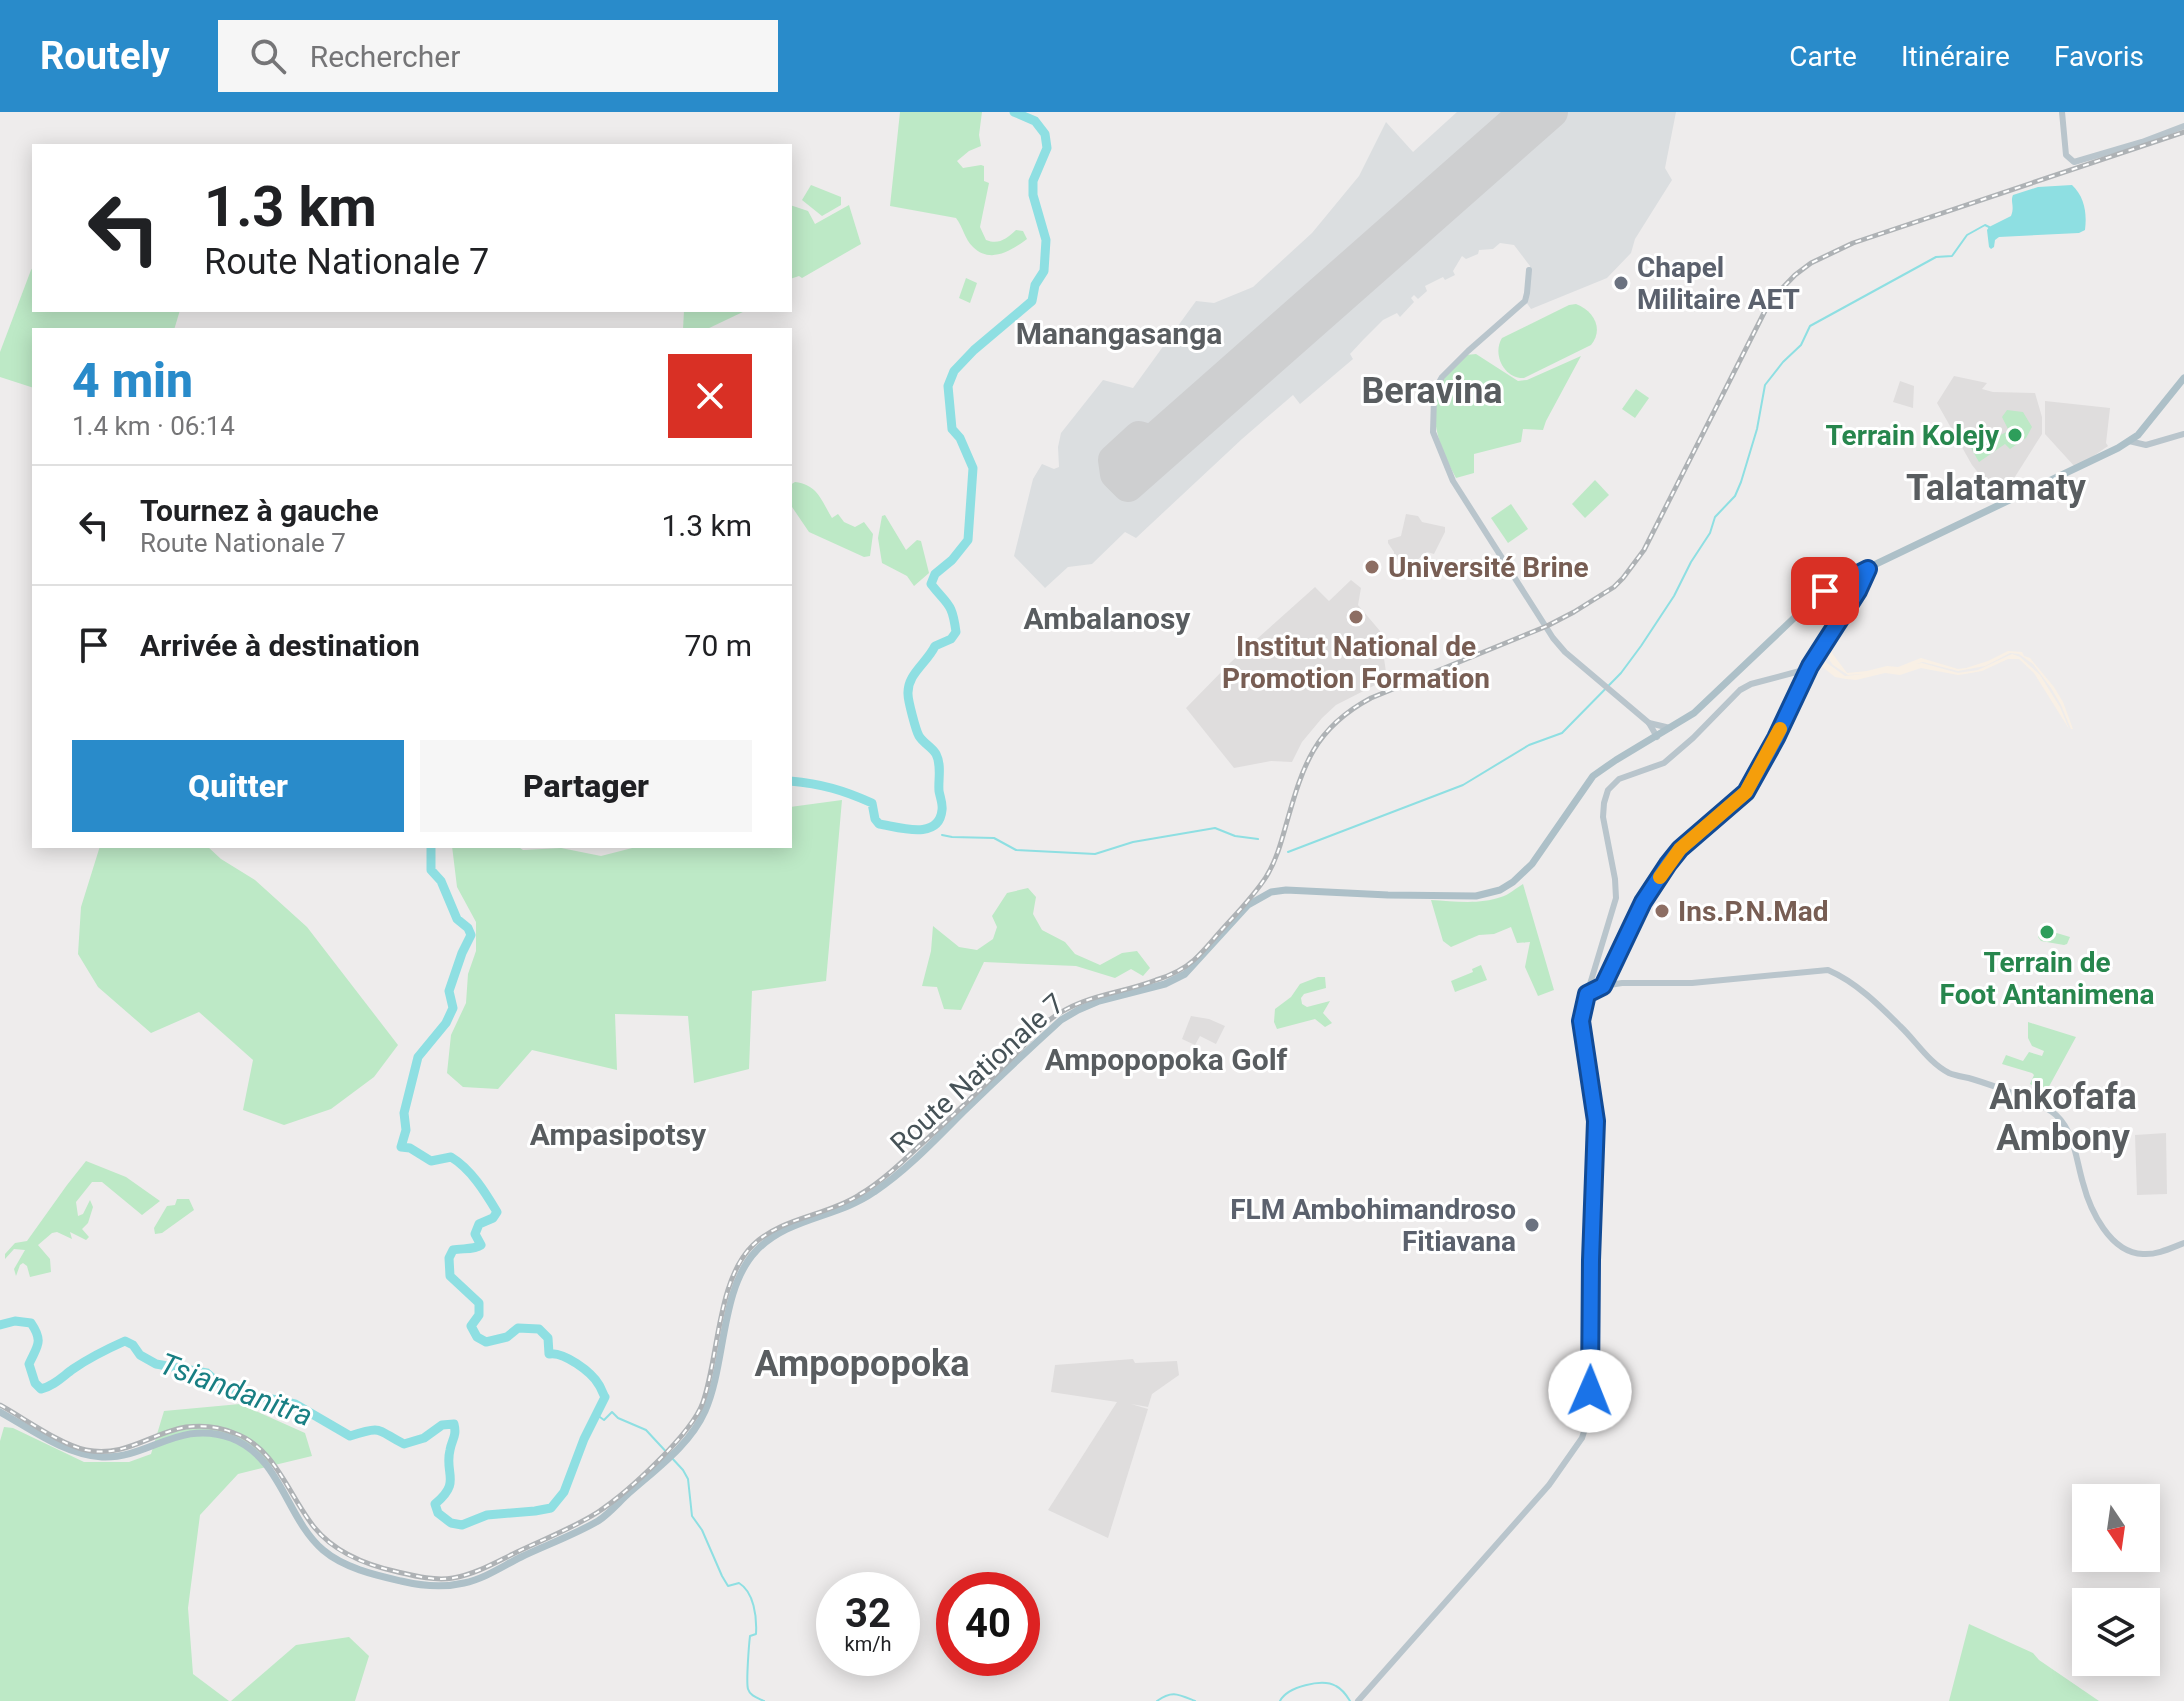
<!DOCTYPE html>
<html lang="fr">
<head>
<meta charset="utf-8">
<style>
  :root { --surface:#fff; --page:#f6f6f6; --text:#202124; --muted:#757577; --line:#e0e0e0; --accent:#298bca }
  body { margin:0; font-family:Roboto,sans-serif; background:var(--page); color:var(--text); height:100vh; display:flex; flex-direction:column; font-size:30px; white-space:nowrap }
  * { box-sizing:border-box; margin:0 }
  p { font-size:26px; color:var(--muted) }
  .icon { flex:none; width:44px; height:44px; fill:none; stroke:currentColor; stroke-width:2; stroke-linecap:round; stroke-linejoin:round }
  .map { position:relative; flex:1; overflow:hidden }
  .side { position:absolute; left:32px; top:216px; width:760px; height:520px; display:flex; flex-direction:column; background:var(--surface); border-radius:0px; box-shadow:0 4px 20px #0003 }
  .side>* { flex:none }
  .top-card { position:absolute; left:32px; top:32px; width:760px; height:168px; border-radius:0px; box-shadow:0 4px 20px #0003; background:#fff; color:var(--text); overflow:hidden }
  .needle { width:52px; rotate:167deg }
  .buttons { position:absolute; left:2072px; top:1372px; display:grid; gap:16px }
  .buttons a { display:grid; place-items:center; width:88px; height:88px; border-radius:0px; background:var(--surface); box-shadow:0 4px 20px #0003; font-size:40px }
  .speed { position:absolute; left:816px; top:1460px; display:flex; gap:16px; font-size:40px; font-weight:700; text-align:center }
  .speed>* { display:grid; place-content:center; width:104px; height:104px; border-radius:50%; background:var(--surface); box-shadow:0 4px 20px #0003; line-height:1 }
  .speed small { font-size:20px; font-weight:400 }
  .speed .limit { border:12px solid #d22; background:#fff; color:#111 }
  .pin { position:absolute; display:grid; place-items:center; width:68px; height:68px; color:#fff; margin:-34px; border-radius:16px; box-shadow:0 4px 12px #0006 }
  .me { position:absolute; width:88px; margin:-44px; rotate:1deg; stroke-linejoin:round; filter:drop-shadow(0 0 6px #0008) }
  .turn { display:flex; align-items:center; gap:28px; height:168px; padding:0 40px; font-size:36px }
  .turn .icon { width:104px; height:104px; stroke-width:2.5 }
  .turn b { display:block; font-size:56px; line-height:68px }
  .round { display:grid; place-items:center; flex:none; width:84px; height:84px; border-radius:0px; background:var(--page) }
  .headline { display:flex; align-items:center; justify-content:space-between; height:136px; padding:0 40px }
  h1 { font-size:48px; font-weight:800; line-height:60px; color:var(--accent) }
  .cta { display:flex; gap:16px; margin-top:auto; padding:16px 40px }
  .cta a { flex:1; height:92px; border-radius:0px; background:var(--accent); color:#fff; font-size:32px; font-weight:800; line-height:92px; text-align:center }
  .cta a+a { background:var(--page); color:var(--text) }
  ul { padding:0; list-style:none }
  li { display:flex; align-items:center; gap:24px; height:120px; padding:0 40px; border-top:2px solid var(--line) }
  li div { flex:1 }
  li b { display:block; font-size:30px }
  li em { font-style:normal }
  header { display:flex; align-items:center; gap:48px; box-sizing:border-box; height:112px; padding:0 40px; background:var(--accent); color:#fff }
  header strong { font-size:38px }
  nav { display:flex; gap:44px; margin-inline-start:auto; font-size:28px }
  .search { width:560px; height:72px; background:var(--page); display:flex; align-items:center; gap:20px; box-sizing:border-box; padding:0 28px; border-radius:0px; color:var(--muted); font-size:30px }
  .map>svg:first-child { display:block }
  .commercial { fill:#f9f0e5 }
  .education { fill:#dfdddd }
  .airport { fill:#dbdee0 }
  .green { fill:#bde9c6 }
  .water { fill:#8edfe2 }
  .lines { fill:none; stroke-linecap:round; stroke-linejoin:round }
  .stream { stroke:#8edfe2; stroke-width:2 }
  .river { stroke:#8edfe2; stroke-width:9 }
  .runway { stroke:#cecfd0; stroke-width:32 }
  .secondary { stroke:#b9c5cc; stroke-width:6 }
  .primary { stroke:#adc0c8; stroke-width:7 }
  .rail-casing { stroke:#aeb2b5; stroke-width:5 }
  .rail { stroke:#fff; stroke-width:2; stroke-dasharray:6; stroke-linecap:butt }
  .route-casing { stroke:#114b97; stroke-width:20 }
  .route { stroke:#1a73e8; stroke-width:14 }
  .slow { stroke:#f59e0b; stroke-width:14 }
  .worship-dot { fill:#6b7280; stroke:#fff; stroke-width:3 }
  .leisure-dot { fill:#2e9e5b; stroke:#fff; stroke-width:3 }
  .education-dot { fill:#8d6e63; stroke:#fff; stroke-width:3 }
  .labels { text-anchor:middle; stroke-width:6; stroke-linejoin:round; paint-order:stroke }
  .worship-label { font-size:28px; font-weight:bold; fill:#5b616d; stroke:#fff; text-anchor:start }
  .leisure-label { font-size:28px; font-weight:bold; fill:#27864d; stroke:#fff; text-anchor:end }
  .education-label { font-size:28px; font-weight:bold; fill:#785e54; stroke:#fff; text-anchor:start }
  .street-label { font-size:28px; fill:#465257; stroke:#fff }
  .neighbourhood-label { font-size:30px; font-weight:bold; fill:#595d60; stroke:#fff }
  .water-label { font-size:30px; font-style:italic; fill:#187f83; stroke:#fff }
  .district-label { font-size:36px; font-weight:bold; fill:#595d60; stroke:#fff }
</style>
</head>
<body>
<header>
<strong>Routely</strong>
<div class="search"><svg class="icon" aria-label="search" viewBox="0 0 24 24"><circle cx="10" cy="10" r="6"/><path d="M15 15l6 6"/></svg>Rechercher</div>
<nav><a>Carte</a><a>Itinéraire</a><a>Favoris</a></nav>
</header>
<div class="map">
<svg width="2184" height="1589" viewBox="0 0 2184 1589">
  <rect width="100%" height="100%" fill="#eeecec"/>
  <path class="commercial" d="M1831,526L1832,541L1847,561L1867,559L1887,554L1898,555L1921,546L1958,557L1966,556L1988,549L2008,539L2022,540L2024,544L2030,546L2054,575L2063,590L2073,617H2071L2061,593L2051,576L2033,552L2019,542L2010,541L1985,554L1958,559L1923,550L1916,552L1922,551L1958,561L1978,558L2012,542L2020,545L2040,563L2060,595L2069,617L2034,561L2019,547H2008L1982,559L1965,562L1958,563L1921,556L1900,563L1885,561L1856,568L1846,567L1835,565L1815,549L1820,546L1845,564L1863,562L1848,563L1833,553L1828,546L1826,538Z"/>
  <g class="education">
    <path d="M1954,264L1987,271L1982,277L1993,280L2035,281L2042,305V322L1999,390L1995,382L1972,353L1937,291Z"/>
    <path d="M1900,269L1914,274L1913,296L1893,290Z"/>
    <path d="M2045,289L2110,296L2106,331L2108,334L2076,356L2045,322Z"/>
    <path d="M1406,402L1418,404L1422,410L1445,415V420L1434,442L1427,440L1416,449L1405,450L1394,446V440L1388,431V428L1401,424Z"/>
    <path d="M1351,468L1361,476L1358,493L1380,519L1387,567L1336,593L1322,606L1302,630L1292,650L1271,649L1234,656L1186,596L1231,550L1315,475L1329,489Z"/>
    <path d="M1191,904L1209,907L1225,914L1216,932L1200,924L1195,933L1182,927Z"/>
    <path d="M2166,1021L2167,1082L2137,1083L2135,1023Z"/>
    <path d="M1133,1247L1135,1251L1177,1249L1179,1263L1152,1282L1148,1295L1131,1292L1148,1297L1108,1426L1048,1398L1117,1290L1051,1280L1055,1253Z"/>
  </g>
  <path class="airport" d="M1457,0H1676L1665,56L1672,68L1635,127L1631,141L1607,166L1531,197L1526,190L1530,168V154L1514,133L1500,131L1493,137L1479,138L1478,142L1466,147L1462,144L1453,159L1455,163L1445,168L1443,165L1425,174L1427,179L1418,187L1414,183L1411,186L1414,190L1400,205L1397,201L1383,208L1363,228L1350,242L1353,247L1300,292L1293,283L1242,327L1136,426L1125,420L1092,452L1068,455L1045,476L1014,444L1033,367L1042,352L1054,357L1059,355L1058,335L1061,321L1103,268L1133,276L1196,189L1214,191L1253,175L1312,121L1359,64L1386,10L1413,40Z"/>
  <g class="green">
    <path d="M900,0H982L979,23L981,34L969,39L957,49L963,56L981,53L984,54V69L989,71L980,115L986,128C999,133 1006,127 1016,118L1023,119L1027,127C1011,139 990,152 973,135C965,128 963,115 956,106L890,94Z"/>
    <path d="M811,73L841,85V93L822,104L802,88Z"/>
    <path d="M790,93L808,99L815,112L849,93L861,132L802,166L799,164L790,167Z"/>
    <path d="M34,154V198H180L174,218H34V276L0,265V240L31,158Z"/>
    <path d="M966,166L977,171L970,191L959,186Z"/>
    <path d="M1576,192C1594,199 1604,217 1591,233L1524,266C1504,267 1492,242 1502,226L1569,193Z"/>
    <path d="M684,198H747L705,218H683Z"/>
    <path d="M1476,242L1518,269L1527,268L1581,244L1546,309L1543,318L1523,317L1521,330L1474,342V361L1456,366C1439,335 1424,298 1445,265C1450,257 1459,250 1466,243Z"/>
    <path d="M1636,277L1649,286L1635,306L1622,297Z"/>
    <path d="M2007,298L2023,300L2032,315L2026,326L2010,337L2005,332L1979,350L1971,336L2009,319L2002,305Z"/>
    <path d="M1595,368L1609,383L1585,406L1572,392Z"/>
    <path d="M795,370C818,373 821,388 832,406L838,402L844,410L855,415L864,410L873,422L870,444L864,445L809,420L790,392V373Z"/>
    <path d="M1511,392L1528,417L1508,431L1491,406Z"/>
    <path d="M885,403L906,438L917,428L921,429L929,461L914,474L907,464L882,451L878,426L882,404Z"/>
    <path d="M842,688L826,869L752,879L749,957L694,971L688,904L615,902L617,958L532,938L498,977L463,975L447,961L451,923L466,891L468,862L476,839V810L457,775L452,734H517L523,738L561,736L601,744L640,734H790V695Z"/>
    <path d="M100,734H207L221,747L255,768L307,815L398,933L374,965L331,997L284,1013L243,998L253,948L199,900L151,921L98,875L78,842L81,795Z"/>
    <path d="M1523,772L1554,878L1538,884L1525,855L1530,830L1517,831L1511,815L1494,822L1479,823L1451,835L1443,829L1431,788C1453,789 1479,793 1501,785C1509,783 1516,776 1523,772Z"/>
    <path d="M1028,776L1036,785L1033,802L1042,818L1065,830L1075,842L1100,853L1122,841L1137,839L1150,856L1143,864L1131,857L1115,866L1076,854L984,850L961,898L944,897L937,875L922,874L931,839L933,814L959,835L977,838L993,827L997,815L992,804L1007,781Z"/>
    <path d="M2040,816L2070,825L2067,832L2064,833L2041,829L2038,825Z"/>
    <path d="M1481,853L1487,868L1455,880L1451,869L1473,860L1472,857Z"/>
    <path d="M1318,865H1325L1326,876L1304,882L1301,886L1302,892L1307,895L1330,889L1323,901L1332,911L1325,915L1315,907L1277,917L1274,910L1275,897L1291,885L1300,872Z"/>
    <path d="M2028,910L2076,925L2046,980L2030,972L2034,963L2032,961L2002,952L2006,943L2023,949L2029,940L2042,944L2044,939L2032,934L2028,926Z"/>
    <path d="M86,1049L126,1065L160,1089L142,1103L102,1070H92L76,1090L78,1104L83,1102L90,1088L93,1095L88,1111L82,1117L89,1125L86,1128L70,1120L72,1127L57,1120L52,1121L38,1133L50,1147L51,1160L30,1165L27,1154L23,1151L20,1153L16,1164L14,1157L25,1138L14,1137L5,1147V1142L15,1131L27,1129L67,1073Z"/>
    <path d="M177,1087H189L194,1098L162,1121L155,1122L154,1116L167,1094L175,1093Z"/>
    <path d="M240,1292L305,1321L312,1344L238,1362L200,1403L188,1496L193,1562L229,1589H0V1329L4,1315L13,1316L84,1350H129L151,1342L164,1299Z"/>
    <path d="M1969,1512L2033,1541L2039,1548L2099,1589H1949Z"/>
    <path d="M349,1525L369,1544L355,1589H231L296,1533Z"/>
  </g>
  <path class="water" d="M2072,73C2085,85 2087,102 2085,118L2079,121L1999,125L1995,128L1994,135L1991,137L1989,135L1987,118L1989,115L2011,104C2015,94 2010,90 2013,83L2038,75Z"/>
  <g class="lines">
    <g class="stream">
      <path d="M942,723L952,725L994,726L1016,738L1095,742L1133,730L1215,716L1235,724L1258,727"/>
      <path d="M1288,740L1463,673L1529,633L1562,621L1621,561L1641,534L1674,484L1691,450L1710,421L1715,405L1735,384L1741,370L1757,317L1765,273L1783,250L1801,233L1810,214L1936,145L1952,144L1967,123L1985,113L1989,115"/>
      <path d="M597,1303L604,1308L612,1300L618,1306L646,1318L683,1358L688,1367L692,1404L702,1418L722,1464L728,1474L739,1471C754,1480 757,1505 756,1522L750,1524C749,1532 746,1570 748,1577C750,1584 758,1586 764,1589"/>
      <path d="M1157,1589C1172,1578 1178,1582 1195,1589"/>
      <path d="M1280,1589C1287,1575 1322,1566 1336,1574C1342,1577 1347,1584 1350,1589"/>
    </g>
    <g class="river">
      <path d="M790,669C822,672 843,678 872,691L875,707L879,712C899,715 939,729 942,698C943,692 940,685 939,679C938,667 942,654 936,642C932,635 923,631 919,624C916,619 908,589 908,582C907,562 927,551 935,534L951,527L956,520C952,490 948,494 931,472L935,462L952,448L968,428L973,356L960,326L952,317L948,274L954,259L974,238L1032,189L1035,173L1044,159L1046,128L1033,83V69L1047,36L1045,22L1035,9L1014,0"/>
      <path d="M0,1213L15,1209L31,1211C44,1230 37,1234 29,1252L35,1271L41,1277C54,1274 63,1264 73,1257C89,1246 107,1237 125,1229L133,1233L140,1243L156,1252L207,1261L224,1276L242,1285L267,1286L295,1292L350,1324C384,1313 376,1318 404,1332L424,1326L442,1313L454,1312C457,1324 452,1327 450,1338C444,1362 462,1370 435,1392L438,1401L451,1411L462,1413L487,1403L535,1399L551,1396L564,1380L584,1327L605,1285C604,1284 600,1274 599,1273C592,1260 563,1239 549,1242L548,1226L539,1217L518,1216L507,1225L486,1230L477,1225L471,1214L479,1203V1191L450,1164L449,1146L453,1138C462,1136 474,1138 481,1133L475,1122L479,1112L493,1106L497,1100C485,1080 471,1057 451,1045L431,1049L410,1036L401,1035L406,1018L404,1001L418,945L446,911L453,896L449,879L462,841L471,823L468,816L457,807L441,769L431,758V734"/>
    </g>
    <path class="runway" d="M1525,0L1152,329L1139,325L1114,348L1116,362L1128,374L1552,0"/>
    <g class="secondary">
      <path d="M2062,0L2066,43L2074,50L2142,30L2184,14"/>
      <path d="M1529,158L1527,181L1525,189L1468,239L1442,265L1437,274L1434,285L1433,320L1453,369L1553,526L1565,540L1649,611L1657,625"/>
      <path d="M2129,329L2146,333L2184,322"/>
      <path d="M1649,611L1670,616"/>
      <path d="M1603,874L1643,790L1668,752L1680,737L1746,680L1776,626L1810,554L1858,479L1868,457"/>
      <path d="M1587,882L1603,874L1622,871H1692L1828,858C1856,870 1879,893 1900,914C1916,929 1929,951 1949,961C1956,964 1965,965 1972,967C1992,973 2043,991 2056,1003C2075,1021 2076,1048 2083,1071C2090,1098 2110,1141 2143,1142C2157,1143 2171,1136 2184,1131"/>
      <path d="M1358,1589L1549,1373L1582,1326L1589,1304L1591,1273V1148L1596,1009L1581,909L1587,882L1616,786L1615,767L1603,705L1604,691L1608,678L1619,667L1664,651L1693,626L1740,578L1751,572L1800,559L1810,554"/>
    </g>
    <path class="primary" d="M0,1300C31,1317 65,1343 102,1345C149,1347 179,1307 231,1326C281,1345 286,1406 323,1438C344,1456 375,1463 401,1469C422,1474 443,1476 464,1471C484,1467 503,1454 521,1445C546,1433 574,1423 598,1409C609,1402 619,1390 629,1381C656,1357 690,1333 705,1299C726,1252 720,1177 756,1139C788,1105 837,1106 874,1080C907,1058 935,1028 963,1000C995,969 1028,938 1061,908L1078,898L1099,889L1165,872L1185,862L1248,793L1271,780L1286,778L1388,783L1476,784L1500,778L1513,770L1532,752L1593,664L1616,648L1694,601L1813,488L1851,464L2118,336L2138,323L2184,266"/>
    <g class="rail-casing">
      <path id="rail" d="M0,1293C24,1306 61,1333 86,1338C125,1346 151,1321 186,1315C202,1313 220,1315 234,1321C275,1335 289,1384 314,1415C335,1441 366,1453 398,1460C415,1464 435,1469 453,1466C476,1462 496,1450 517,1440C544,1427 573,1416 598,1400C627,1381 692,1322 703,1290C719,1244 717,1168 753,1133C782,1105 826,1104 859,1083C881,1070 900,1052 918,1035C964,995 1006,952 1048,909C1083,882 1117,883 1156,868C1169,864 1184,857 1194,848C1203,840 1211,830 1219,821C1235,803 1253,785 1266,765C1276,749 1281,731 1286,713C1303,654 1313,617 1371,586L1547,514L1574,500L1614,475L1623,466L1644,438L1770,189L1795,163L1811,151L1853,131L2184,20"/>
    </g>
    <use href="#rail" class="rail"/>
  </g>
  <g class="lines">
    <g class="route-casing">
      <path id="route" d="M1590,1279L1591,1148L1596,1009L1581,909L1587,882L1603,874L1643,790L1668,752L1680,737L1746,680L1776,626L1810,554L1858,479L1868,457L1825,479"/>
    </g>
    <use href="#route" class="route"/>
    <path class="slow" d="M1660,765L1680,737L1746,680L1780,617"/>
  </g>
  <g class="worship-dot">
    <circle cx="1621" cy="171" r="8"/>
    <circle cx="1532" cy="1113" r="8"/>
  </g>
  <g class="leisure-dot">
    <circle cx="2015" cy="323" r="8"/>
    <circle cx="2047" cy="820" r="8"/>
  </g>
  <g class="education-dot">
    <circle cx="1372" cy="455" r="8"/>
    <circle cx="1356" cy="505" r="8"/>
    <circle cx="1662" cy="799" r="8"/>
  </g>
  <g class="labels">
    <g class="worship-label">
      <text x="1637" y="165">Chapel<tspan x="1637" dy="32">Militaire AET</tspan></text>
      <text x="1516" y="1107" text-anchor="end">FLM Ambohimandroso<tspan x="1516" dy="32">Fitiavana</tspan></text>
    </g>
    <g class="leisure-label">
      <text x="1999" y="333">Terrain Kolejy</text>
      <text x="2047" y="860" text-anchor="middle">Terrain de<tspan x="2047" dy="32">Foot Antanimena</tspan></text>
    </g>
    <g class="education-label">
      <text x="1388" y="465">Université Brine</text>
      <text x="1356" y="544" text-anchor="middle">Institut National de<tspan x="1356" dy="32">Promotion Formation</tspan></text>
      <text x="1678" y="809">Ins.P.N.Mad</text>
    </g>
    <g class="street-label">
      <text transform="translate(977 961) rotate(-42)" y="10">Route Nationale 7</text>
    </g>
    <g class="neighbourhood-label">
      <text x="1119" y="232">Manangasanga</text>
      <text x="1107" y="517">Ambalanosy</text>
      <text x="1166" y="958">Ampopopoka Golf</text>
      <text x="618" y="1033">Ampasipotsy</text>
    </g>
    <g class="water-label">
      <text transform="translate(236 1278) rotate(20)" y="10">Tsiandanitra</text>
    </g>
    <g class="district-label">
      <text x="1432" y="291">Beravina</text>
      <text x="1996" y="388">Talatamaty</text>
      <text x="2063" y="997">Ankofafa<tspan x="2063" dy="41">Ambony</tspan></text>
      <text x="862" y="1264">Ampopopoka</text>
    </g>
  </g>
</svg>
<div class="buttons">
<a><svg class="needle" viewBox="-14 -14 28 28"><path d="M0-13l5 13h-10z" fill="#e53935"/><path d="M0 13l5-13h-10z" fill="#757577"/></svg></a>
<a><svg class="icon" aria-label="layers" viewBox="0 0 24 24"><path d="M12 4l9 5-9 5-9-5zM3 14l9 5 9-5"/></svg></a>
</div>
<div class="speed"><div>32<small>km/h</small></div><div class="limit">40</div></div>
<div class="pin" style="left:1825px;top:479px;background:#d93025"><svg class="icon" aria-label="arrive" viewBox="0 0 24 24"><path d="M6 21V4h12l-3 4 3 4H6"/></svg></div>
<svg class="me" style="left:1590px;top:1279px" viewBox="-20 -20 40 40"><circle r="19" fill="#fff"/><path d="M0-13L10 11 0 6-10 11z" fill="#1a73e8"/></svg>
<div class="top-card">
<div class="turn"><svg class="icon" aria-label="left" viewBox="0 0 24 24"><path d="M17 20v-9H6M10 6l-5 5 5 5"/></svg><div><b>1.3 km</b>Route Nationale 7</div></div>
</div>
<section class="side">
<div class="headline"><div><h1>4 min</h1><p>1.4 km · 06:14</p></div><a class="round" style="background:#d93025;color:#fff"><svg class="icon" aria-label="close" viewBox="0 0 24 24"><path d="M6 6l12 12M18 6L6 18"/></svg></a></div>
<ul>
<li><svg class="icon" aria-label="left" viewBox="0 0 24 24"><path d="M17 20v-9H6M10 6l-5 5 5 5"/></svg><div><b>Tournez à gauche</b><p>Route Nationale 7</p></div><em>1.3 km</em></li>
<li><svg class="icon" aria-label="arrive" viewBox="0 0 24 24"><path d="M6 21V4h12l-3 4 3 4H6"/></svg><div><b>Arrivée à destination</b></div><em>70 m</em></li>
</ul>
<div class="cta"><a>Quitter</a><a>Partager</a></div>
</section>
</div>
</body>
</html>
